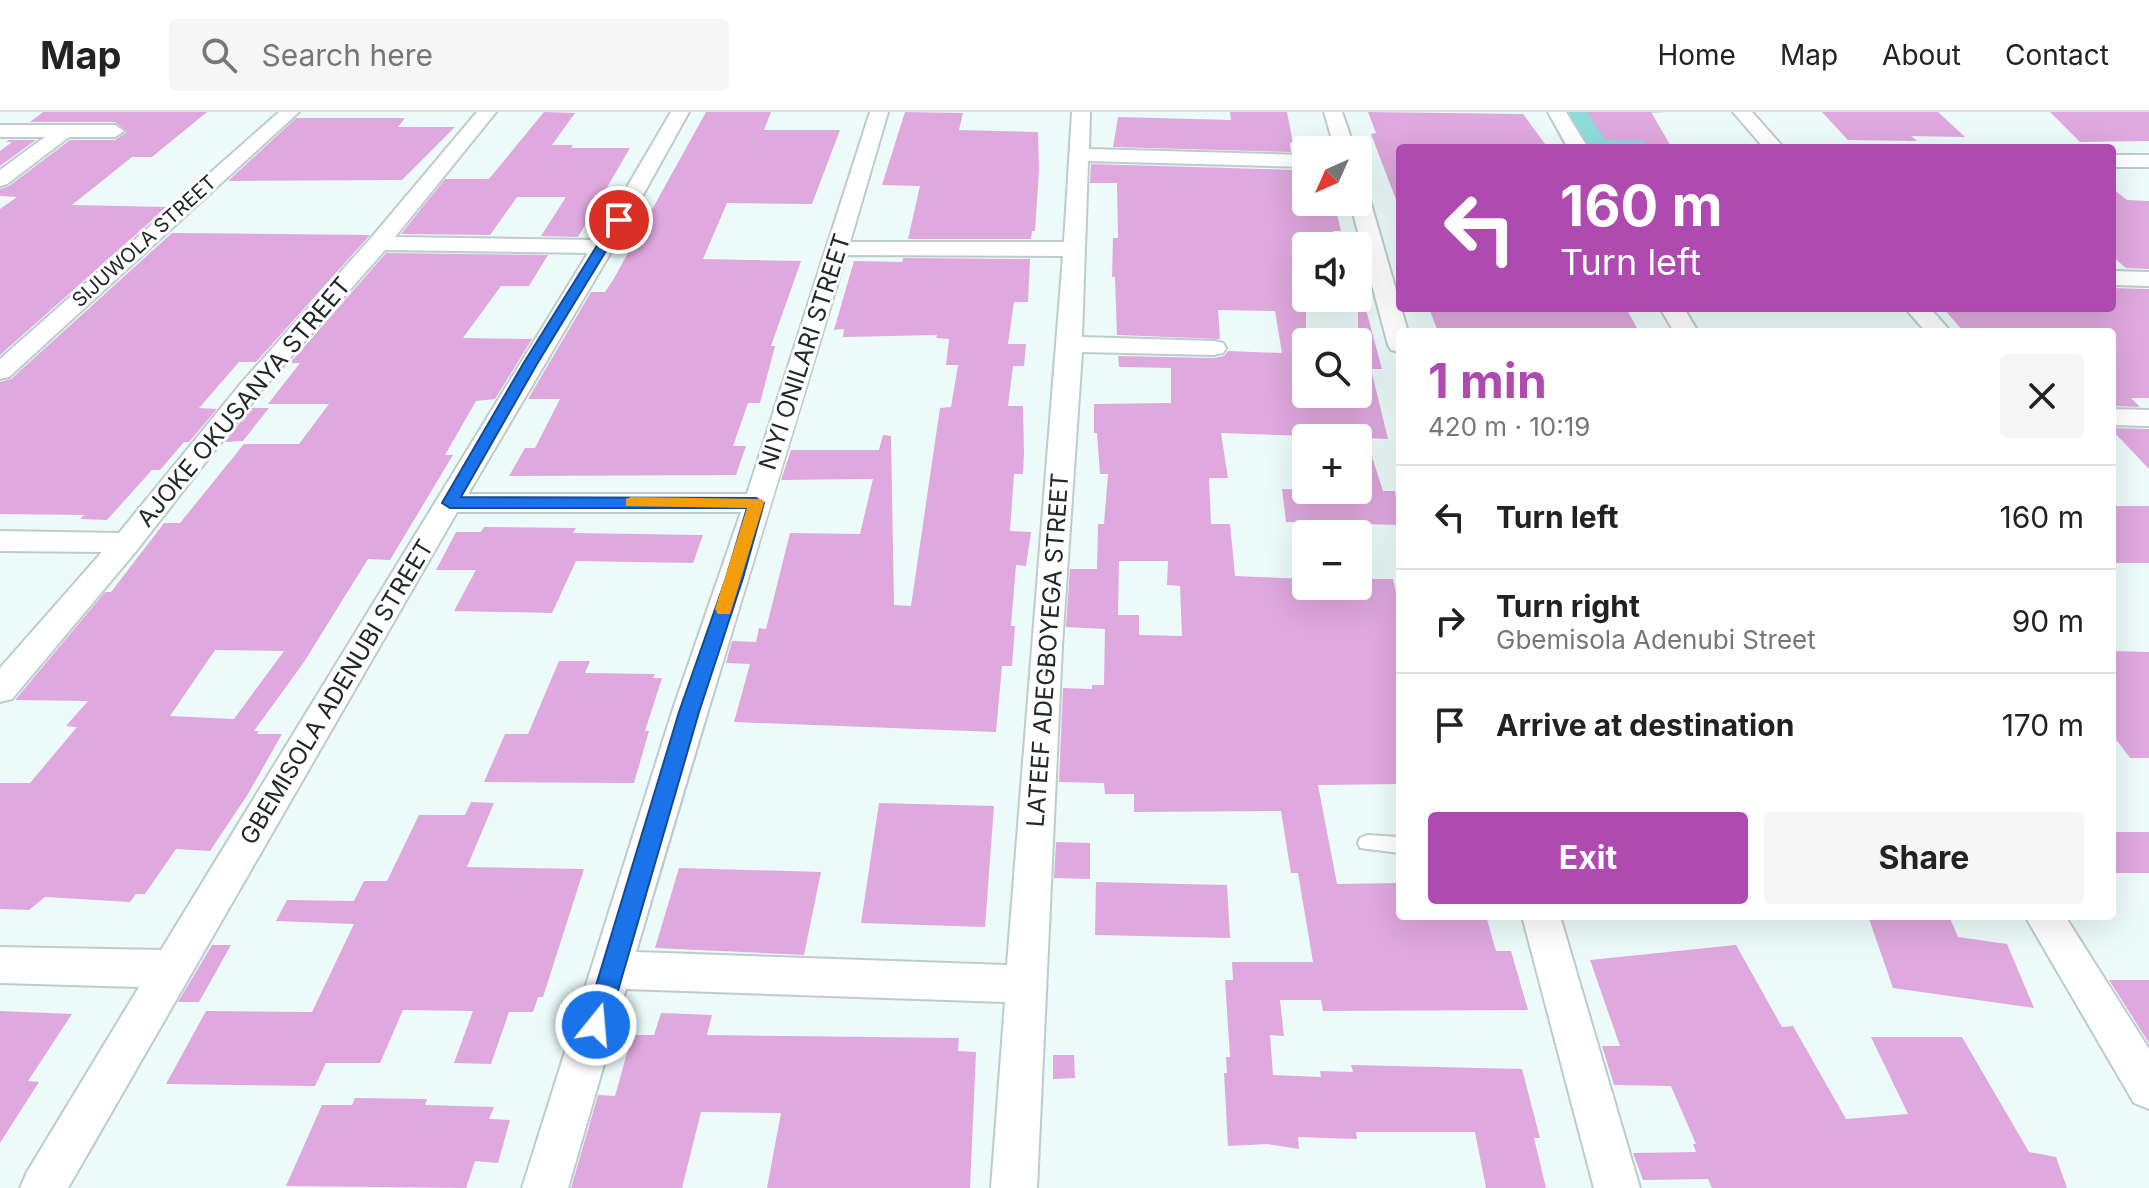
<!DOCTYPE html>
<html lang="en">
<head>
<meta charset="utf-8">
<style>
  :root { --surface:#fff; --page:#f6f6f6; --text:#222; --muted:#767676; --line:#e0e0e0; --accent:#ae4ab0 }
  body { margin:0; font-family:Inter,sans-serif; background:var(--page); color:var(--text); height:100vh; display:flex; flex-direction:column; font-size:30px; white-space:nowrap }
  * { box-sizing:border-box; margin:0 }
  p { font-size:26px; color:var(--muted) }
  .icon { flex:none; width:44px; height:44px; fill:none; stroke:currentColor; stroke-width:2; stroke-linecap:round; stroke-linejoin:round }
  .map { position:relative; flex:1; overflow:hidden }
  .panel { position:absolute; left:1396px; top:216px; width:720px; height:592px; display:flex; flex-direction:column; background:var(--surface); border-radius:8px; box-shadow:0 8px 32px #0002 }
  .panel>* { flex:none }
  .hud { position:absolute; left:1396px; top:32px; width:720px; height:168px; border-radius:8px; box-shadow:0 8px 32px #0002; background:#ae4ab0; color:#fff; overflow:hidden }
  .needle { width:52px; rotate:225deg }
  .tools { position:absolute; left:1292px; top:24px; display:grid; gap:16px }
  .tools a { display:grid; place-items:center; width:80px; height:80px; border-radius:8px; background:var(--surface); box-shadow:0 8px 32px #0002; font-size:40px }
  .pin { position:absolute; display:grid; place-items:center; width:68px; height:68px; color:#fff; margin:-34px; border:4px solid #fff; border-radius:50%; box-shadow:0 2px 8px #0007 }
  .me { position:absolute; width:88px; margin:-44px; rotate:17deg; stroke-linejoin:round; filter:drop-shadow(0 0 6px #0008) }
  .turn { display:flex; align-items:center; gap:28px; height:168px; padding:0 32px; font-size:36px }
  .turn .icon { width:104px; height:104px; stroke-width:2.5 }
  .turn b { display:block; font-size:56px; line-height:68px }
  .round { display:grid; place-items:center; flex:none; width:84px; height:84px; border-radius:8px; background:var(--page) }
  .headline { display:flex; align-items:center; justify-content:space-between; height:136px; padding:0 32px }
  h1 { font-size:48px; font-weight:700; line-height:60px; color:var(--accent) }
  .action { display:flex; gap:16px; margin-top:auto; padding:16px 32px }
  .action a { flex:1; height:92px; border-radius:8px; background:var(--accent); color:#fff; font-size:32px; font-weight:700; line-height:92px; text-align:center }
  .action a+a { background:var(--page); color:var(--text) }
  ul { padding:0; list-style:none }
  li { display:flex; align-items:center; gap:24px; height:104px; padding:0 32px; border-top:2px solid var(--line) }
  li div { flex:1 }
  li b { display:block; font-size:30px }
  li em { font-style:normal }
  header { display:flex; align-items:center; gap:48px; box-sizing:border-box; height:112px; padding:0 40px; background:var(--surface); border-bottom:2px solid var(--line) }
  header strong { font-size:38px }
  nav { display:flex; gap:44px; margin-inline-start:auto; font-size:28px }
  .search { width:560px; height:72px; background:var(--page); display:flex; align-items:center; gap:20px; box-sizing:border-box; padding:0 28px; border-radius:8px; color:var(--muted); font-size:30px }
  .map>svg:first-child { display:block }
  .green { fill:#8ddcdb }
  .building { fill:#dfa8de; fill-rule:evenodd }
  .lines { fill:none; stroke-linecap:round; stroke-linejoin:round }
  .service-casing { stroke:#bdcccb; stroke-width:4 }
  .minor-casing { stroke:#bdcccb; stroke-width:4 }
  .service { fill:#fff; fill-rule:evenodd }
  .minor { fill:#fff; fill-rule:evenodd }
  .route { fill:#1a73e8; stroke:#114b97; stroke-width:2 }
  .slow { fill:#f59e0b }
  .labels { text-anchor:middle; stroke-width:6; stroke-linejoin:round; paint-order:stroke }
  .far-street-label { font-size:20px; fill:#222828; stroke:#fff }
  .street-label { font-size:24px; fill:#222828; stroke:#fff }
</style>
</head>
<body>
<header>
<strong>Map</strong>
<div class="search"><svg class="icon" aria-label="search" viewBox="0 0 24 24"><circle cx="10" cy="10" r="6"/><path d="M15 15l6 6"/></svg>Search here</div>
<nav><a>Home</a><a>Map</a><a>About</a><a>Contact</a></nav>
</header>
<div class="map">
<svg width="2149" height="1076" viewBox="0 0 2149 1076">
  <rect width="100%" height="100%" fill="#ecfbfa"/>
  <path class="green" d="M1547,0H1667L1645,1L1662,36H1565Z"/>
  <g class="building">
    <path d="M43,0H207L152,45H132L72,93L167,95L0,243V97L17,85L0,84V77L9,74L70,28H115L127,20L115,10H30Z"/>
    <path d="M544,0L575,1L552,33H573L571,36H630L578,125L541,124L566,85H517L490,123L401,122L445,67H489Z"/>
    <path d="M706,0H771L764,18H840L812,92L727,91L703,147L801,149L771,234H775L760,291H748L733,334H746L736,363L509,364L525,336H535L560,287H528L591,180H605L613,168Z"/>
    <path d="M905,0L963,1L959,18L1038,20L1039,58L1035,119H1032L1031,127H908L920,74L882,73Z"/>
    <path d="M1230,0H1287L1293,31H1290L1291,40L1113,35L1118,5L1231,8Z"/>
    <path d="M1368,0L1523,2L1548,36H1400L1398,93L1371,22L1376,21Z"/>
    <path d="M1587,0H1651L1672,36H1648L1644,29L1605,28Z"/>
    <path d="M1822,0H1938L1965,25L1911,24L1917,29L1848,28Z"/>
    <path d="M2050,0H2149V29L2080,30Z"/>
    <path d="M296,6H405L398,15H455L402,68L228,69Z"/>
    <path d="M9,28H36L0,54V39L12,30H6Z"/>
    <path d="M1091,52L1295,58L1298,79H1306V90H1334L1341,119H1333L1336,134H1306V282H1358V195L1365,194L1382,257H1371L1388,327L1366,326L1383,379H1395L1400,413L1286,410L1282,377L1358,378V326L1221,321L1228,366H1209L1211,412H1230L1235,464L1306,467V474H1358V467H1393L1400,497V672L1318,673L1337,772L1400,771V804H1486L1496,839H1511L1528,898L1323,899L1321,888H1280L1284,924L1270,923L1273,963L1321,965L1320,959L1353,960L1351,953L1522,957L1540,1026H1534L1546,1076H1486L1475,1020H1356L1357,1027L1298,1025L1299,1037L1267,1032L1228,1034L1224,961H1227L1226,945H1230L1225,868H1233L1232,850H1313L1298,761H1291L1281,699L1134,700V682H1105L1104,671L1059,670L1063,576L1092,577V573H1104L1105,517L1066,515L1070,457H1097L1098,412H1104L1108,362H1100L1097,321H1094V292L1171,291V256L1119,255L1118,244L1214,246L1224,244L1228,239L1282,241L1275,199L1218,198L1220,227L1117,223L1115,165H1112L1113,126H1118L1117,71H1090ZM1119,449H1168L1167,473L1180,474L1182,524L1139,523V503H1118Z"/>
    <path d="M2112,76L2127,88L2149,89V157L2126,156L2112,144Z"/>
    <path d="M172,121L370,123L256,250H239L199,296L217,297L189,330H184L160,358H152L107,408L80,407L84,403L0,402V270L11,267Z"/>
    <path d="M386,141L548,143L529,174H501L463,226L532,227L495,287L476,289L445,343H453L390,448L368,447L304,550L254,619H259L257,622H282L248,682L210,739L176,737L145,782H136L130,790L45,785L29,798L0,797V671H30L77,615L66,614L88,589L15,588L105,480H111L164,411H180L244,332H299L329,292H268L300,251H290ZM215,538L284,539L234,607L170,604Z"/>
    <path d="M903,146L1030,147L1028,190H1014L1008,232H1026L1024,254H1013L1008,294H1023L1024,341L1023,362H1014L1010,419L1031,420L1026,454L1016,453L1011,514H1015L1012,554H1002L996,620L734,610L750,552L726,551L732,529L756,530L759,516L766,517L790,421L860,422L873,367L781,368L791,338H879L883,323L891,324L894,493L911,494L940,296L951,295L958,253H946L949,227L936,226L937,223L843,225L844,217L834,218L854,149L902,150Z"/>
    <path d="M2112,176L2149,177V286H2131L2140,295L2112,294V220H1964L1943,196H2112Z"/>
    <path d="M1429,196H1626L1639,220H1438Z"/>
    <path d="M251,296H269L243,329L225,330Z"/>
    <path d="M2112,316L2149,317V357L2112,318Z"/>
    <rect x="2112" y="394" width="37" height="57"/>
    <path d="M484,415L576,416L573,421L703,423L693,451L576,449L552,501L454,499L476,458H436L456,420H481Z"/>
    <path d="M2112,539L2149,540V646H2130L2112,622Z"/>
    <path d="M559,549H590L585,561L655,562L653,566H662L645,619H649L634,671L484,670L505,622H528Z"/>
    <path d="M471,690L494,691L467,755L584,757L543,885H538L533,900H509L491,952L454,951L473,899L403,898L380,951H326L315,974L166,972L206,899L312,900L354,812L276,809L287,788L354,789L364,769H387L419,703H465Z"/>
    <path d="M879,691L994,694L985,815L861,811Z"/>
    <rect x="2112" y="720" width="37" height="41"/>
    <path d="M1056,730L1090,731V767L1054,766Z"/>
    <path d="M679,756L821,760L804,843L655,836Z"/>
    <path d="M1096,770L1227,773L1230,826L1095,823Z"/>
    <path d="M1868,804H1949L1958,825L2007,832L2034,896L1893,876Z"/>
    <path d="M212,833H231L199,890H178Z"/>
    <path d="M1736,833L1782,915L1793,914L1846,1007L1908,1002L1871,925H1962L2029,1040L2056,1045L2067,1076H1712L1708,1067L1643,1068L1633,1041L1696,1040L1693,1032H1696L1671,974L1614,973L1602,934H1620L1590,848Z"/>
    <path d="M2109,868H2149V931Z"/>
    <path d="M0,899L72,902L28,969L39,970L0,1031Z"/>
    <path d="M661,901L712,903L707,923L959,926L958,939L976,940L970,1076H767L781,1001L701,1000L682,1076H571L598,983L615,984L632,923H654Z"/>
    <path d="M1053,943H1074L1075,966L1053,967Z"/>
    <path d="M355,986L427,987L425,993L494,995L489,1007L510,1008L498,1051L475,1049L466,1076L286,1074L322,993H352Z"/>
  </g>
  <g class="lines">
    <g class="service-casing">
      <path id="service" d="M1367,723L1400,725V741L1360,736L1358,731L1360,726Z"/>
    </g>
    <g class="minor-casing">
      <g id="minor">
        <path d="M279,0H299L9,265L0,267V247Z"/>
        <path d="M477,0H496L395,125L596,128L671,0H689L614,135L468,382H747L870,0H888L850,130H1064L1072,0H1090L1089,37L1306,43V55L1088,49L1082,225L1214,229L1223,231L1226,236L1223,241L1214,243L1082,240L1062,534L1037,1076H991L1005,890L626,877L568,1076H522L672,600L741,400H457L68,1076H20L27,1060L139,875L0,871V835L161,838L588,141L385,138L261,279L137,438L12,587L0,590V556L102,440L0,439V419L119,421L243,269L371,126ZM846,143L1063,144L1007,853L636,840C704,607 777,376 846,143Z"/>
        <path d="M1324,0H1342L1355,38H1335Z"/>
        <path d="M1548,0H1566L1588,36H1568Z"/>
        <path d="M1733,0H1752L1784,36H1764Z"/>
        <path d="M0,13H115L124,19L115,25H69L7,72L0,74V58L45,25H0Z"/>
        <rect x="2112" y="43" width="37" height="12"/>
        <path d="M1358,75L1368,81L1408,220H1400V240L1391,238L1388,233L1350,90H1358Z"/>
        <path d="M2112,159L2149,160V174L2112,173Z"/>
        <path d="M1660,196H1684L1698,220H1674Z"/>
        <path d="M1905,196H1930L1951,220H1926Z"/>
        <path d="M2112,297L2149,298V314L2112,313Z"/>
        <path d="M1522,804H1560L1640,1076H1594Z"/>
        <path d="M2025,804H2065L2149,937V997L2134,991Z"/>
      </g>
    </g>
    <use href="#service" class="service"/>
    <use href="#minor" class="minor"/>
  </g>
  <path class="route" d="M619,105L625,108L537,252L461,385L756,386L764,391L743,466L699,600L608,913L604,921L596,924L587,921L584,913L679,600L726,466L747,396H450L442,391L523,252L613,108Z"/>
  <path class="slow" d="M631,385L762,387L764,391L730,502H718L715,497L747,396L626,394V387Z"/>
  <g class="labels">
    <g class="far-street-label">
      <text transform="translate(144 129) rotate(-42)" y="7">SIJUWOLA STREET</text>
    </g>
    <g class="street-label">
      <text transform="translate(805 240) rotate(-72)" y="8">NIYI ONILARI STREET</text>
      <text transform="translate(244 290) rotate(-50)" y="8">AJOKE OKUSANYA STREET</text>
      <text transform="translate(1048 538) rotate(-86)" y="8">LATEEF ADEGBOYEGA STREET</text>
      <text transform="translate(337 580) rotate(-59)" y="8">GBEMISOLA ADENUBI STREET</text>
    </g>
  </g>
</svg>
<div class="tools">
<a><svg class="needle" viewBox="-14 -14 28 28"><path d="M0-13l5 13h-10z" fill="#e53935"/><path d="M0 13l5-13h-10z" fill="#767676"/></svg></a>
<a><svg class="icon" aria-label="sound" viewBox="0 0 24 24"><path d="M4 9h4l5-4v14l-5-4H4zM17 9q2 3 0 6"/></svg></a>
<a><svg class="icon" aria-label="search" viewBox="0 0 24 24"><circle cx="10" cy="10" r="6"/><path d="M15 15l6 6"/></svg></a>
<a>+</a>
<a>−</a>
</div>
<div class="pin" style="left:619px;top:108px;background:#d93025"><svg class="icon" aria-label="arrive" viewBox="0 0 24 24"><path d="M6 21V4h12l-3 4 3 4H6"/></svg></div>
<svg class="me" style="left:596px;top:913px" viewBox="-20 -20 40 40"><circle r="17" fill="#1a73e8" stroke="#fff" stroke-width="3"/><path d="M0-11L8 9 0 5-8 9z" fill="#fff"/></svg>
<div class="hud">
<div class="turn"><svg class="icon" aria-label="left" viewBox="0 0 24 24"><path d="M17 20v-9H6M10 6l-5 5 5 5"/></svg><div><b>160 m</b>Turn left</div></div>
</div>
<section class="panel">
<div class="headline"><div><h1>1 min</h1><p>420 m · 10:19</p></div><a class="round"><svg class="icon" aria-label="close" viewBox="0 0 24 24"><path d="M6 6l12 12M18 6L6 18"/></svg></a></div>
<ul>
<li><svg class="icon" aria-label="left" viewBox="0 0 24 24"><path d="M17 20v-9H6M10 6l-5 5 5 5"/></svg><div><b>Turn left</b></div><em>160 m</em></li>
<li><svg class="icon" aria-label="right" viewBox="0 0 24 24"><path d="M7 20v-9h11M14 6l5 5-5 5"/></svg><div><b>Turn right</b><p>Gbemisola Adenubi Street</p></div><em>90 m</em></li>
<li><svg class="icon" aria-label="arrive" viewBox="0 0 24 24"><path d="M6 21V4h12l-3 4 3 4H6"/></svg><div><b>Arrive at destination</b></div><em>170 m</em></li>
</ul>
<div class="action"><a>Exit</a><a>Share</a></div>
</section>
</div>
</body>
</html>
